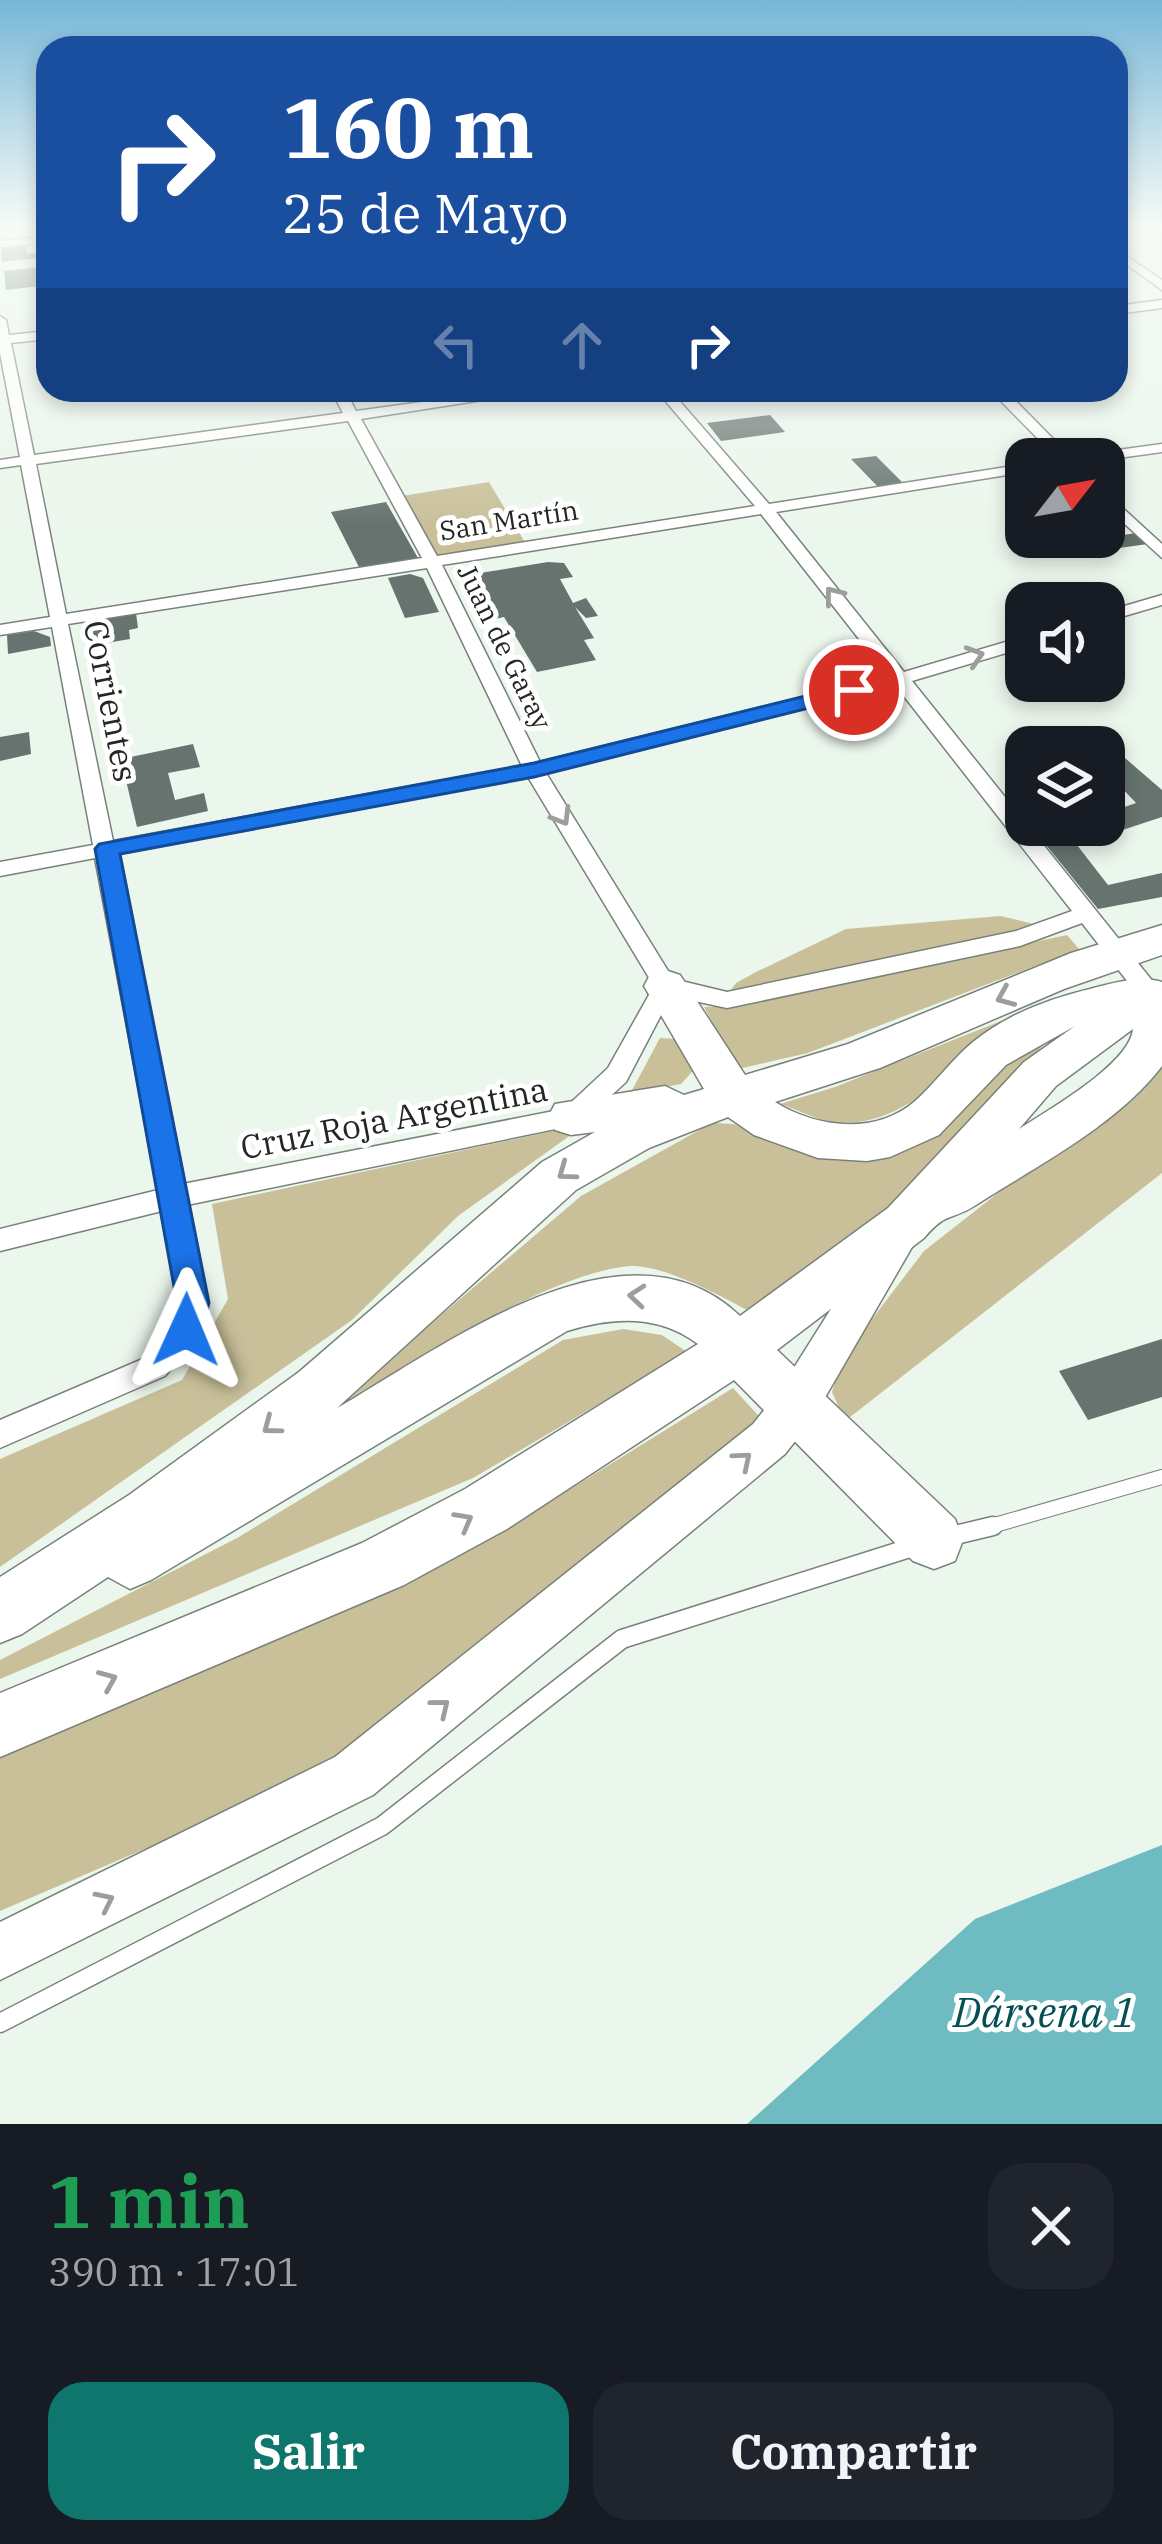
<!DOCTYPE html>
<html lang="es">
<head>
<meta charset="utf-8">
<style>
  :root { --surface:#171b24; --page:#20242c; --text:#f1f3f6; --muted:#9ea1a6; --accent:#0f766e }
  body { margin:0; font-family:"IBM Plex Serif",serif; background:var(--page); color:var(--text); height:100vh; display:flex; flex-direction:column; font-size:45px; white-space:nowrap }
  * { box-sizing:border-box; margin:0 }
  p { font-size:39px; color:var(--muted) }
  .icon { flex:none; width:66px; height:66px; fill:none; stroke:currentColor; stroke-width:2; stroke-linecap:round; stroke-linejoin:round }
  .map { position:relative; height:2124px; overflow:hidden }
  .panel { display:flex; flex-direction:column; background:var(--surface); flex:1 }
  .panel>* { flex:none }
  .hud { position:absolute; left:36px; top:36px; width:1092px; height:366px; border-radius:36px; box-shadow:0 6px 18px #0003; background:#1a4fa0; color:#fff; overflow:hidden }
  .needle { width:78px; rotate:59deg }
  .buttons { position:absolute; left:1005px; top:438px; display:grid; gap:24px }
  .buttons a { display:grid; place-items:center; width:120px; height:120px; border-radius:24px; background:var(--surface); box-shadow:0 6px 18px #0003; font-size:60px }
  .pin { position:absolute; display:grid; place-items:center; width:102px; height:102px; color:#fff; margin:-51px; border:6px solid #fff; border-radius:50%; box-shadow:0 3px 12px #0007 }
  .me { position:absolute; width:132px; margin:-66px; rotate:1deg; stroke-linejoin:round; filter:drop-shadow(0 0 9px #0008) }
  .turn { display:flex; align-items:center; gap:42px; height:252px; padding:0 48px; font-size:54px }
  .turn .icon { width:156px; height:156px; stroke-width:2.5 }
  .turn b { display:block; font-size:84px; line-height:102px }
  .lanes { display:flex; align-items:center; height:114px; padding:0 48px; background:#0003; justify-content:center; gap:60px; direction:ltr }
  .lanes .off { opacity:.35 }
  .round { display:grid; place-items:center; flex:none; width:126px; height:126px; border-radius:36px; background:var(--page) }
  .headline { display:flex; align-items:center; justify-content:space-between; height:204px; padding:0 48px }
  h1 { font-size:72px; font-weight:800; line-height:90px; color:#1e9e55 }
  .cta { display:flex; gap:24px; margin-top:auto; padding:24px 48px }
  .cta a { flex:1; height:138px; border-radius:36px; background:var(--accent); color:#fff; font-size:48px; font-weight:800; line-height:138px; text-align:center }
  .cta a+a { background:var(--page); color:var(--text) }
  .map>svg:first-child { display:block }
  .green { fill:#c9c09a }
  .water { fill:#6ebcc1 }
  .building { fill:#66736f }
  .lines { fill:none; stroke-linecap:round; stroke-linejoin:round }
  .lane-far1-casing { stroke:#79827a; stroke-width:16 }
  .lane-casing { stroke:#79827a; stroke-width:21 }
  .street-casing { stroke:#79827a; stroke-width:3 }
  .secondary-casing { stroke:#79827a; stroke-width:3 }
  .highway-casing { stroke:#79827a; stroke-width:3 }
  .lane-far1 { stroke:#fff; stroke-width:14 }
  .lane { stroke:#fff; stroke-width:18 }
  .street { fill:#fff; fill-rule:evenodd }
  .secondary { fill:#fff; fill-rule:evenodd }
  .highway { fill:#fff; fill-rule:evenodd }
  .oneway { stroke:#9c9e9c }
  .route { fill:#1a73e8; stroke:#114b97; stroke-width:3 }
  .labels { text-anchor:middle; stroke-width:10; stroke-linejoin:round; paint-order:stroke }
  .far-street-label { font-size:27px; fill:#232723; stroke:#fff }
  .street-label { font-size:33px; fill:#232723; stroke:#fff }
  .near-water-label { font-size:42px; font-style:italic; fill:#055054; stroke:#fff }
</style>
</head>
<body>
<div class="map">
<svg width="1162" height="2124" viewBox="0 0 1162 2124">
  <rect width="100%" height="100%" fill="#ebf6ec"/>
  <g class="green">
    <path d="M489,482L526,544L434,558L402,496Z"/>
    <path d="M1001,916L1038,925L727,996L736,983L756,972L846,929Z"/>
    <path d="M1067,935L1079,949L808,1053L738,1069L704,1007L730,1006Z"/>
    <path d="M1011,1017C960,1058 913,1124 842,1123C822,1123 799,1110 780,1104L835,1087Z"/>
    <path d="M660,1038L675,1039L698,1065L681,1084L630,1094Z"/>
    <path d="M1046,1042L889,1211L749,1311C719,1295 662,1264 629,1266C545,1274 409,1366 332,1408L581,1196L712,1123L734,1124L771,1142L837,1161L897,1151L1002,1066Z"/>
    <path d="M1162,1064V1173L845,1421L832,1392L843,1357L924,1251Z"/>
    <path d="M586,1124L458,1216L352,1320L0,1567V1459L182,1380L228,1299L212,1204Z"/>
    <path d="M623,1329L662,1335L687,1352L473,1478L0,1679V1660L237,1538L563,1340Z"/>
    <path d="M733,1388L766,1424L303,1781L0,1911V1755L506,1529Z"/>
  </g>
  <path class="water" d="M1162,1845V2124H747L975,1919Z"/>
  <g class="building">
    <path d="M26,246L27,254L48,251V257L2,262L1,249Z"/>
    <path d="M48,266V285L6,290L4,271Z"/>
    <path d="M770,415L785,432L721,441L707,423Z"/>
    <path d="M876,456L905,485L880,489L851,459Z"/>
    <path d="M386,502L418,558L360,569L331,512Z"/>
    <path d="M1137,533L1148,544L1097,551L1086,540Z"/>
    <path d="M548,562L564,563L573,577L560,579L573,603L586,598L598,616L586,618L575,607L594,638L584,640L596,660L537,672L504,617L485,621L472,598L486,596L474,574Z"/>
    <path d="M410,574L423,578L439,612L405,618L388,578Z"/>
    <path d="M136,613L138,628L129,630L130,639L95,645L92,625L100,619Z"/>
    <path d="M34,631L50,637L51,646L8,654L7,635Z"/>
    <path d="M29,732L31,754L0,761V737Z"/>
    <path d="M193,744L200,767L168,773L175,800L204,793L208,811L137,827L121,759Z"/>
    <path d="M1118,752L1162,790V817L1077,845L1108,885L1162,873V897L1098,909L1038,835L1070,825H1104V814L1136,803L1104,769V753Z"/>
    <path d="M1162,1339V1397L1088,1420L1059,1371Z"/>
  </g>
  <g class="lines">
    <g class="lane-far1-casing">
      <path id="lane-far1" d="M981,1529L1162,1477"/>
    </g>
    <g class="lane-casing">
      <g id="lane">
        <path d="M947,1537L993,1526"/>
        <path d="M0,2023L382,1826L622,1639L916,1546"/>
      </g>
    </g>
    <g class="street-casing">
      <g id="street">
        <path d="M48,237V243L0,247V241Z"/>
        <path d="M1116,249L1162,280V290L1116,257Z"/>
        <path d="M1162,300V308L1116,314V306Z"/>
        <path d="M0,316L6,320L9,335L48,331V339L11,343L34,455L343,413L331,390H345L356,411L510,390H547L361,419L437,556L755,506L656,390H670L769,504L1026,464V472L776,512L904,672L1026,636V647L912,681L1158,988L1161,994L1158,1000H1142L1082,923L1020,946L727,1008L671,996L626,1082L580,1124L187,1205L207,1303L196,1340L165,1376L0,1448V1420L145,1358L173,1325L179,1303L162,1211L0,1251V1229L158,1190L95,858L0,876V862L93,845L52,627L0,635V625L50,617L21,465L0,468V460L20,457L0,353ZM348,421L422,558L66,614L36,464ZM761,514L888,676L540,762L442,565ZM427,568L522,766L113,841L68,624ZM896,686L1072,911L1016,931L727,992L673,979L546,773ZM528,777L654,986L608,1068L564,1109L183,1184L115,854Z"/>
        <path d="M990,390H1005L1073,459H1058Z"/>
        <path d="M1162,444V452L1104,460L1074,459L1081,455Z"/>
        <path d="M1104,491L1162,544V558L1104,505Z"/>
        <path d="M1162,595V605L1104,622V612Z"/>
      </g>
    </g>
    <g class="secondary-casing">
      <path id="secondary" d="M899,1218L913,1223L919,1235L812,1420L785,1454L373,1795L0,1980V1922L335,1757L753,1424L780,1390L885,1223Z"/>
    </g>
    <g class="highway-casing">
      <path id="highway" d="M1162,925V955L1064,989L880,1068L775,1102C817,1128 875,1135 914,1102C935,1084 951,1060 973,1042C1006,1015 1048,999 1090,989C1112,983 1140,975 1162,982V1066C1116,1126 1038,1165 976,1205C949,1222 947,1211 924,1238L777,1350L955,1519L963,1540L955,1561L934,1569L913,1561L734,1380L507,1529L404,1585L0,1757V1693L362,1543L465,1489L698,1344C658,1314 613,1317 567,1331L151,1580L130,1589L108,1577L22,1634L0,1643V1577L129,1495L299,1372L542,1162L595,1132L571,1135L555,1130L548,1117L555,1104L665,1086L684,1095L704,1089L644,986L650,975L665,970L680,975L745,1075L848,1044L1071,953ZM1075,1026L1024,1062L888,1208L740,1316C625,1206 442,1348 337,1408L576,1190L649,1148L728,1117L754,1135L818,1158L867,1161L890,1157L939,1135L1006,1065ZM1133,1029C1130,1064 1048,1110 1019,1129L1056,1086Z"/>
    </g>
    <use href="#lane-far1" class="lane-far1"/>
    <use href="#lane" class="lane"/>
    <use href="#street" class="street"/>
    <use href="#secondary" class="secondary"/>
    <use href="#highway" class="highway"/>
  </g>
  <defs><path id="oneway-chevron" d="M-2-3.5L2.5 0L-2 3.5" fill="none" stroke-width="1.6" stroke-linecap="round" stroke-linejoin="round" transform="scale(3)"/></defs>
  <g class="oneway">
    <use href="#oneway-chevron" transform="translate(833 595) rotate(-128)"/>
    <use href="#oneway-chevron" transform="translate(975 656) rotate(-17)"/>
    <use href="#oneway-chevron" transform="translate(562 817) rotate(59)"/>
    <use href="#oneway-chevron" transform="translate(1005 997) rotate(157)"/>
    <use href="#oneway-chevron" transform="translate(566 1172) rotate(144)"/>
    <use href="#oneway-chevron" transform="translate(637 1296) rotate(-175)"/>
    <use href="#oneway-chevron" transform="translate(271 1426) rotate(143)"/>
    <use href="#oneway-chevron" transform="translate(743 1460) rotate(-40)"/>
    <use href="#oneway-chevron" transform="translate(464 1521) rotate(-29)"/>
    <use href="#oneway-chevron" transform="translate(108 1680) rotate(-23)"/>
    <use href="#oneway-chevron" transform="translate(441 1707) rotate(-39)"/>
    <use href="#oneway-chevron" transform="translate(105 1901) rotate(-26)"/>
  </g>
  <linearGradient id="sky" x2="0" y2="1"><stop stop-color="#77b7d8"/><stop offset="0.43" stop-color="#f6fbf6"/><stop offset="1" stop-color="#f6fbf6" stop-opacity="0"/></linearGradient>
  <rect width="1162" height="525" fill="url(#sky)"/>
  <path class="route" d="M854,684L864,690L861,695L534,777L120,854L209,1303L198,1341L186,1345L175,1341L170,1330L177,1303L95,849L99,844L534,763Z"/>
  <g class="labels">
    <g class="far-street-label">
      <text transform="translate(509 521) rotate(-9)" y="9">San Martín</text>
      <text transform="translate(504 647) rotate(64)" y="9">Juan de Garay</text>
    </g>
    <g class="street-label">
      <text transform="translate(111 701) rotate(79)" y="12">Corrientes</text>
      <text transform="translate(394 1118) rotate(-11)" y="12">Cruz Roja Argentina</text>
    </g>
    <g class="near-water-label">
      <text x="1044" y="2027">Dársena 1</text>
    </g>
  </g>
</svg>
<div class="buttons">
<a><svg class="needle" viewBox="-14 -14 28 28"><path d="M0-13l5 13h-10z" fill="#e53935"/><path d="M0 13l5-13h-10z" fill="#9ea1a6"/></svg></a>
<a><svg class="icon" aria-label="sound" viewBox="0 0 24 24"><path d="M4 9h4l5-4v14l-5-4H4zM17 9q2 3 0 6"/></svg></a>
<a><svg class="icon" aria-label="layers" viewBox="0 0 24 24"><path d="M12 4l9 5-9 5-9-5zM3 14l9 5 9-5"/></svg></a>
</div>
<div class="pin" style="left:854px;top:690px;background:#d93025"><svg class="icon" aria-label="arrive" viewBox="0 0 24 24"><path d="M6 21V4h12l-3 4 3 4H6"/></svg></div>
<svg class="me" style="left:186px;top:1330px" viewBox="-20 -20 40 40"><path d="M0-17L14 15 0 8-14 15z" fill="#1a73e8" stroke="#fff" stroke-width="4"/></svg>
<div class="hud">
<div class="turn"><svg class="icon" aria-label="right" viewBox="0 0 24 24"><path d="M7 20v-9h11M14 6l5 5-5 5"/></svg><div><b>160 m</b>25 de Mayo</div></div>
<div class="lanes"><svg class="icon off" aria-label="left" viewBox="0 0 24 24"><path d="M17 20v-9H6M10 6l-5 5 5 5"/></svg><svg class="icon off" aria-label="ahead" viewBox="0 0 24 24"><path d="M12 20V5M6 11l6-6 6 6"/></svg><svg class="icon" aria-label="right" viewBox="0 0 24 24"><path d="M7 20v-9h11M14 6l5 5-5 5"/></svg></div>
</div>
</div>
<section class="panel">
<div class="headline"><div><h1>1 min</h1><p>390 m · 17:01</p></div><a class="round"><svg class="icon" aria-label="close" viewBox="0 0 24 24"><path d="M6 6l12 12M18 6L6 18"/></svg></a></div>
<div class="cta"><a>Salir</a><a>Compartir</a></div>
</section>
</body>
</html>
